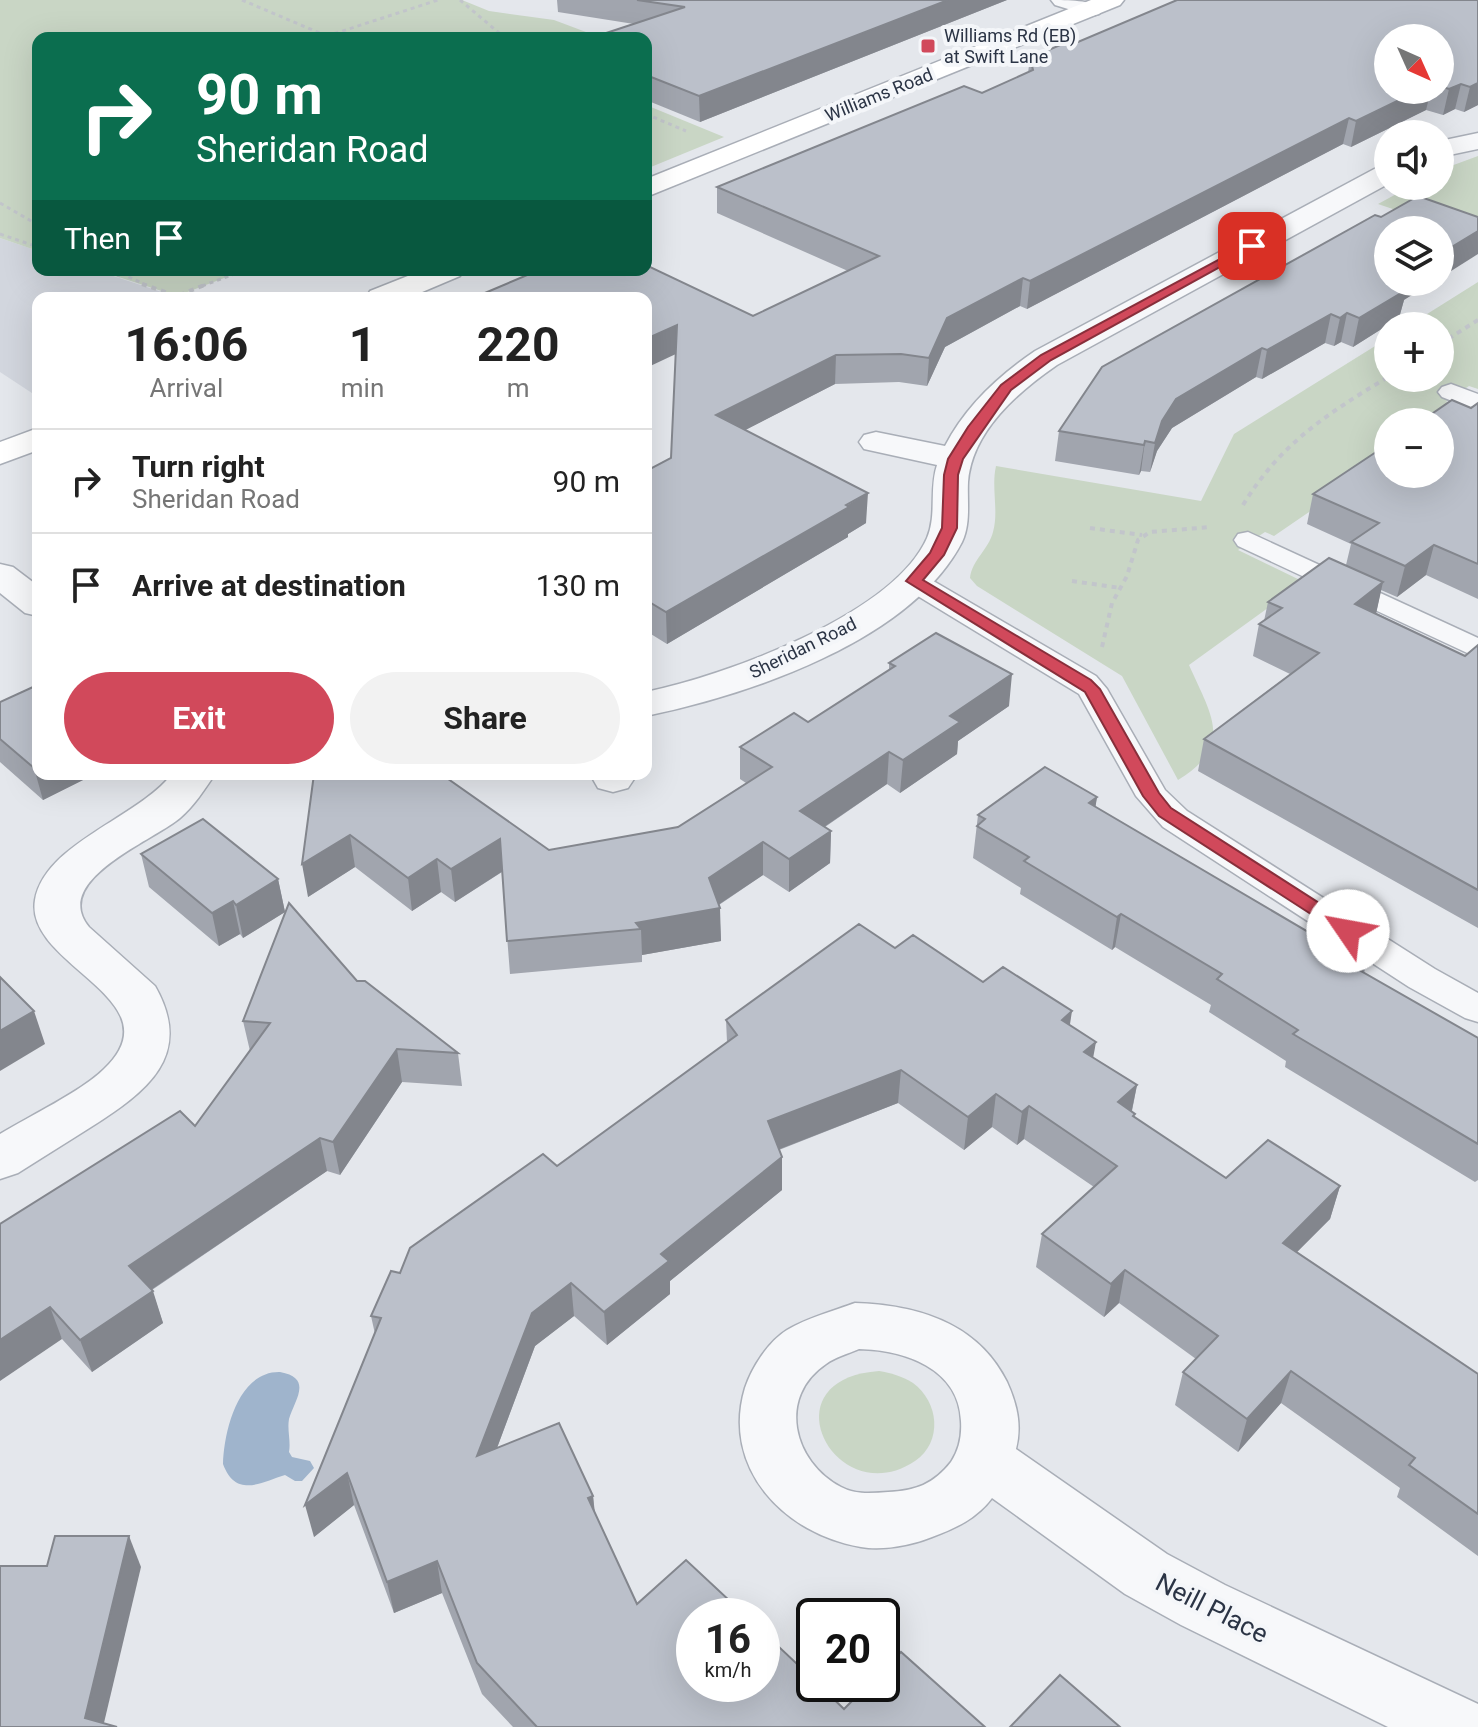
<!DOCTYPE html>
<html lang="en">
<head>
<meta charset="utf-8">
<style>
  :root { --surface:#fff; --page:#f2f2f2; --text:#222; --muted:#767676; --line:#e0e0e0; --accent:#d1495b }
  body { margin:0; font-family:Roboto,sans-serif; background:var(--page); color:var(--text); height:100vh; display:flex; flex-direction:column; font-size:30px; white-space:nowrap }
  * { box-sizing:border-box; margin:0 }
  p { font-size:26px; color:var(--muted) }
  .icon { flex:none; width:44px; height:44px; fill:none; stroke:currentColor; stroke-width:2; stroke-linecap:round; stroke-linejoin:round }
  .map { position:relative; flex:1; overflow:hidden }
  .panel { position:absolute; left:32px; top:292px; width:620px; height:488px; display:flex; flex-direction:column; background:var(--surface); border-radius:16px; box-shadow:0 8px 32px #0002 }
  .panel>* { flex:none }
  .top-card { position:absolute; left:32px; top:32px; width:620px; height:244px; border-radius:16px; box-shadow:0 8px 32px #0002; background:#0b6e4f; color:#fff; overflow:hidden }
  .needle { width:52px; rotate:135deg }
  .controls { position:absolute; left:1374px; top:24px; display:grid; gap:16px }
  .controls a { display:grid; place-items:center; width:80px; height:80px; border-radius:50%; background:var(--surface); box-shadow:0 8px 32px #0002; font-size:40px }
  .speed { position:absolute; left:676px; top:1598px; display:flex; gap:16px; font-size:40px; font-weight:700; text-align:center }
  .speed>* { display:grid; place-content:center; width:104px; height:104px; border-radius:50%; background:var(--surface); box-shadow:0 8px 32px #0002; line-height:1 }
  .speed small { font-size:20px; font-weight:400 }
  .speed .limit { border:4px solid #111; border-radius:12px; background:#fff; color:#111 }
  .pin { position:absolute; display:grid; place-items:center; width:68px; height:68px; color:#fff; margin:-34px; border-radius:16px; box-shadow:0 4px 12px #0006 }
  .me { position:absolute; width:88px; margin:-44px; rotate:303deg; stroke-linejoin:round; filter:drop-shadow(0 0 6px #0008) }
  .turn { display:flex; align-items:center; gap:28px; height:168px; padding:0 32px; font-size:36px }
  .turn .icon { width:104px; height:104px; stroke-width:2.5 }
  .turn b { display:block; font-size:56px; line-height:68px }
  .then { display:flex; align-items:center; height:76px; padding:0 32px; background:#0003; gap:16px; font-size:30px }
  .eta { display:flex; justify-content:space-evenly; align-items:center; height:136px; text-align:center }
  .eta b { font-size:48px; font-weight:700; line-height:56px }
  .cta { display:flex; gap:16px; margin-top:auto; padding:16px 32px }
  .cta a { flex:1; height:92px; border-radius:48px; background:var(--accent); color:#fff; font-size:32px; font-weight:700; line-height:92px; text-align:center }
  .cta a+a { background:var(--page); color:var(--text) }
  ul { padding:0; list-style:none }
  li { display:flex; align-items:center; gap:24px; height:104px; padding:0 32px; border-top:2px solid var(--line) }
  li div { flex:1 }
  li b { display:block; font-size:30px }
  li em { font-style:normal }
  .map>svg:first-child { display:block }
  .built { fill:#d2d6de }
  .green { fill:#c9d6c5 }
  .water { fill:#9fb4cc }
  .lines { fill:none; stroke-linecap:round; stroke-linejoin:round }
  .lane-casing { stroke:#a9aeb7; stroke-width:3 }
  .street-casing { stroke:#a9aeb7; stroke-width:3 }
  .secondary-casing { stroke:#a9aeb7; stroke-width:3 }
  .path-far1 { stroke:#c2c5cb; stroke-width:3; stroke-dasharray:4 4; stroke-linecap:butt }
  .path { stroke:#c2c5cb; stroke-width:4; stroke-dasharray:5 5; stroke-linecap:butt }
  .lane { fill:#f7f8fa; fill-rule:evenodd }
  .street { fill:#f7f8fa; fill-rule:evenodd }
  .secondary { fill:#fff; fill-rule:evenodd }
  .wall { fill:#a1a5ae; fill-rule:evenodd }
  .shaded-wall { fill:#83868d }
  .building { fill:#bbc0ca; stroke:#83868d; stroke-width:2 }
  .route { fill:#d1495b; stroke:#882f3b; stroke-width:2 }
  .poi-dot { fill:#d1495b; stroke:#f4f6f9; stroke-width:3 }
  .labels { text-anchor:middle; stroke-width:8; stroke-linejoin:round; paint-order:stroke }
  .far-poi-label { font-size:18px; fill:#2b3445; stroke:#f4f6f9; text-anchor:start }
  .far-street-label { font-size:18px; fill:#2b3445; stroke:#f4f6f9 }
  .near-street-label { font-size:26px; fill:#2b3445; stroke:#f4f6f9 }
</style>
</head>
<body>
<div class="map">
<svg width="1478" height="1727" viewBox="0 0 1478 1727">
  <rect width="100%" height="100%" fill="#e4e7ec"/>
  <path class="built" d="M0,238L38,251V270H95L180,298H38V397L0,372Z"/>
  <g class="green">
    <path d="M0,0H462L489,11L554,20L602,38H38V251L0,238Z"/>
    <path d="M646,105L724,137L646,169Z"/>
    <path d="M1478,156V238L1378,204L1411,186H1440V170Z"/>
    <path d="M97,270H245L177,296Z"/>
    <path d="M1478,282V389L1469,386L1446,402L1461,409L1440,422H1388V458L1274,536L1265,532L1238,550L1304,582L1189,665C1211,715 1235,745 1178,780L1122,676L977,586L970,578C972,560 989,549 993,532C999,511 991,488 996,466L1201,501L1234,434L1388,338V378H1440V326H1408Z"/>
    <path d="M879,1371C891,1373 902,1376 913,1383C939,1402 943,1442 915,1461C836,1514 764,1379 879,1371Z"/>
  </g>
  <path class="water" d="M280,1372C314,1378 294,1401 289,1419C287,1430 291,1441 289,1452L292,1457L310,1461L314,1468L302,1481H295L285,1475C262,1482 236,1499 223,1464C224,1431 238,1371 280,1372Z"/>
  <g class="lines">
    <g class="lane-casing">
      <g id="lane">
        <path d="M1451,384L1478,394V411L1442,397L1438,392L1442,387Z"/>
        <path d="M1248,532L1478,638V658L1238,546L1234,540L1238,534Z"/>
        <path d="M913,572L923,575L1096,676L1107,689L1165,790L1187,811L1435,969L1478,993V1022L1465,1018L1409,987L1163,827L1136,796L1079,694L903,587L899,581L903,575Z"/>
      </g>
    </g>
    <g class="street-casing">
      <g id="street">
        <path d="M1051,0C1067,0 1092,0 1103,9L1099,14L1091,16L1055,5Z"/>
        <path d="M1478,133V149L1440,157V141Z"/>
        <path d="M1388,165V184L1057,365C1018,392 972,431 968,482C967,502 971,523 962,542C911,641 748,695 646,716V692C724,676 893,615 927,538C937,515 929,489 937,465L864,449L859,442L864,435L876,432L945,446C965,407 998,376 1035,351L1378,167Z"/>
        <path d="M0,564L13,567L38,586V616L25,613L0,593Z"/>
        <path d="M172,774H215C205,789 194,806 180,818C153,841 50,880 89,927L155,986C195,1056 146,1092 91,1127C67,1142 42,1158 18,1173L0,1179V1134C28,1117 82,1091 104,1069C178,999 24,966 35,900C45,843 138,818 172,774Z"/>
        <path d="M590,774H632L634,779L628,788L613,792L598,788Z"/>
        <path d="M855,1303C918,1305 978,1323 1007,1382C1017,1404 1022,1425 1016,1449L1167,1554L1225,1585L1478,1704V1727H1388L1181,1625L1125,1594L992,1498C976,1519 956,1528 932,1537C912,1545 883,1551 861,1547C784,1534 721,1468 745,1388C752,1367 768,1342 787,1330C807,1318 833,1311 855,1303ZM859,1349C904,1350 959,1368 961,1421C962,1436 959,1450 951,1462C934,1484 915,1491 888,1492C872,1493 856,1495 841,1487C793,1462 777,1397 826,1364C835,1357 848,1354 859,1349Z"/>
      </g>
    </g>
    <g class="secondary-casing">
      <g id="secondary">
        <path d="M1091,0H1124L1120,5L646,197V179Z"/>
        <path d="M423,270H464L460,276L408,298H366L370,291Z"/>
        <path d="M38,428V450L0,464V442Z"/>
      </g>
    </g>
    <g class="path-far1">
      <path d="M242,0L329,37"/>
      <path d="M460,0L505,38"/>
      <path d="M327,36L438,0"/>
      <path d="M646,114L686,131"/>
      <path d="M0,203L38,225"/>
      <path d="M0,234L38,247"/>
      <path d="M102,270L120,276"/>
      <path d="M114,270L148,286"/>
      <path d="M202,286L245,270"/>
    </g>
    <g class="path">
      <path d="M142,284L177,296L207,284"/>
      <path d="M1440,344L1478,320"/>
      <path d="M1243,505C1281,443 1327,414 1388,377"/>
      <path d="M1090,528L1142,535"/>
      <path d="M1072,581L1121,588"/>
      <path d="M1102,647L1112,603L1127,576L1138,540L1150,532L1211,527"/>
    </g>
    <use href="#lane" class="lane"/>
    <use href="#street" class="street"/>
    <use href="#secondary" class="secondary"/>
  </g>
  <g class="wall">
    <path d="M557,0H1007L700,122L646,100V38L634,24L558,12Z"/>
    <path d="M1478,0V105L1464,112L1455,109L1443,115L1426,110L1351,147L1343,144L1027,309L1020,306L945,347L927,386L899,382L835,384L745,430L866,523L848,534V537L667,644L646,631V471L671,458L753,316L848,271L717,213V187L982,93L1028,73L1030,58L1078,42ZM1440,38V90H1388Z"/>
    <path d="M1381,217L1404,300L1399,318L1353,347L1341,342L1334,346L1325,343L1262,379L1256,377L1172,428L1157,451L1150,472L1141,471L1139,475L1055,461L1059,431Z"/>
    <path d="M1478,403V599L1426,575L1397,597L1381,590L1376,613L1465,656L1478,645V928L1198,771L1204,739L1290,674L1253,656L1259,624L1264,621L1268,602L1346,565L1351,544L1307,524L1313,494Z"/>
    <path d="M889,663L1009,706L958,741L957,754L900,793L887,784L825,827L831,831L830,863L789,892L763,875L719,905L721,941L642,955V962L510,974L502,872L455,902L441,892L412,911L355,867L308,897L314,774H444L445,777L549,850L678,827L746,783L740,779V747L808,722L889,671Z"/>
    <path d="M0,702L38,774H95L43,800L0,762Z"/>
    <path d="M1097,797L1095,807L1366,966L1364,973L1478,1038V1180L1475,1182L1285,1067L1286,1061L1209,1012L1211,1005L1115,947L1112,950L1020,894L1021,888L973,858L978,815Z"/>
    <path d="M141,854L278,879L285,912L243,938L240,934L219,946L149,887Z"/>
    <path d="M895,948L983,982L1070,1025L1093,1057L1137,1085L1132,1111L1134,1117L1226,1178L1340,1186L1330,1219L1297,1252L1478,1374V1556L1397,1497L1400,1488L1281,1403L1238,1452L1175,1405L1183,1372L1196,1359L1119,1303L1104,1317L1036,1267L1042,1234L1094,1187L1024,1139L1017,1145L992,1127L964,1150L898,1103L779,1150L782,1190L670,1281V1294L607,1345L574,1316L535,1346L497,1448L593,1496L595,1513L637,1604L844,1709L985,1727H513L482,1694L442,1593L394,1613L354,1505L314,1537L375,1334L371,1316L400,1273L557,1166L727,1042L726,1020Z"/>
    <path d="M357,981L458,1053L462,1086L402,1082L340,1175L327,1171L152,1290L163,1323L92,1372L62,1339L0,1224L195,1126L250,1051L243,1021Z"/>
  </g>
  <g class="shaded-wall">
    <path d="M948,0H1007L700,122L699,96Z"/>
    <path d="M1478,83V105L1464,112L1470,87Z"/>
    <path d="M1461,84L1455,109L1443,115L1449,89Z"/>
    <path d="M1420,90H1431L1426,110L1351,147L1356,121Z"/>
    <path d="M1349,118L1343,144L1027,309L1030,281Z"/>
    <path d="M1478,226V254L1440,278V254Z"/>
    <path d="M1023,278L1020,306L945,347L927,386L929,358L947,318Z"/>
    <path d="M1393,282H1433L1404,300L1399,318L1353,347L1359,318Z"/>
    <path d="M1347,313L1341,342L1334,346L1340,318Z"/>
    <path d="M1331,314L1325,343L1262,379L1267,350Z"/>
    <path d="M677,325L678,353L646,368V339Z"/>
    <path d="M1262,348L1256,377L1172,428L1157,451L1150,472L1155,443L1162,421L1176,399Z"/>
    <path d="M836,355L835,384L716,445V415Z"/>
    <path d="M1145,441L1141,471L1139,475L1144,445Z"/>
    <path d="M868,493L866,523L848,534V537L667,644L666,612Z"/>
    <path d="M1434,545L1426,575L1397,597L1405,566Z"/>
    <path d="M1383,582L1376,614L1355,604Z"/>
    <path d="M1012,674L1009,706L958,741L957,754L900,793L903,760L950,716Z"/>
    <path d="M889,752L887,784L799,844L800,811Z"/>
    <path d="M38,765V774H95L43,800L34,768Z"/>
    <path d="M1097,797L1092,829L1089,803Z"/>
    <path d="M831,831L830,863L789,892V859Z"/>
    <path d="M350,835L355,867L308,897L302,864Z"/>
    <path d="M500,839L503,871L455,902L451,869Z"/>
    <path d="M763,842V875L712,909L720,908L721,941L642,955L641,929L636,923L709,878Z"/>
    <path d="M437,859L441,892L412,911L408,878Z"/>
    <path d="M278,879L285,912L243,938L236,905Z"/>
    <path d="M233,901L240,934L219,946L212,913Z"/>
    <path d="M1121,914L1115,947L1112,950L1117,917Z"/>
    <path d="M34,1011L45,1044L0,1071V1031Z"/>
    <path d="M1072,1011L1067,1044L1062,1020Z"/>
    <path d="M1096,1042L1090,1075L1084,1052Z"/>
    <path d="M397,1049L402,1082L340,1175L333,1142Z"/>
    <path d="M901,1070L898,1103L767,1154L768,1121Z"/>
    <path d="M1137,1085L1130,1119L1118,1102Z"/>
    <path d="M996,1094L992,1127L964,1150L968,1117Z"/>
    <path d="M1029,1106L1024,1139L1017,1145L1022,1112Z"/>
    <path d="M320,1138L327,1171L139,1298L129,1266Z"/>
    <path d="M782,1157V1190L670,1281V1294L607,1345L604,1312L661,1254Z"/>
    <path d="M1340,1186L1330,1219L1273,1276L1283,1243Z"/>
    <path d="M1125,1270L1119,1303L1104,1317L1111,1284Z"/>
    <path d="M571,1283L574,1316L535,1346L482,1488L477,1456L532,1313Z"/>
    <path d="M153,1291L163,1323L92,1372L80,1340Z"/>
    <path d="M50,1307L62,1339L0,1381V1340Z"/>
    <path d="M1291,1371L1281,1403L1238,1452L1247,1419Z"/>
    <path d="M347,1473L354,1505L314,1537L305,1505Z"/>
    <path d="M593,1496L596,1528L588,1498Z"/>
    <path d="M129,1536L141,1567L103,1727L85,1718Z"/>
    <path d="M437,1561L442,1593L394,1613L387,1582Z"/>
  </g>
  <g class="building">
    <path d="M637,0H948L699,96L646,75V65L649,64L646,63V38H591L685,7Z"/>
    <path d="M1177,0H1478V83L1470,87L1461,84L1449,89L1440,86V38H1388V90H1420L1356,121L1349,118L1030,281L1023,278L947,318L929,358L901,354L836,355L716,415L868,493L846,505L849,507L666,612L646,600V471L671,458L677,325L646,339V298H473L539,270H646V265L753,316L879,256L717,187L964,86L982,93L1033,70L1030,58L1067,42H1078Z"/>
    <path d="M1418,196L1478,217V231L1440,254V230H1388V282H1393L1390,284L1406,290L1359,318L1347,313L1340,318L1331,314L1267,350L1262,348L1176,399L1162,421L1155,443L1145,441L1144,445L1059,431L1102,367L1375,215L1381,217Z"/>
    <path d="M1452,400L1471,408L1478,403V564L1434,545L1405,566L1351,542L1379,523L1313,494L1388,444V474H1440V422H1420Z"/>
    <path d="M1329,558L1383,582L1355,604L1465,656L1478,645V890L1204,739L1319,653L1259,624L1282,608L1268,602Z"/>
    <path d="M936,633L1012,674L950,716L960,722L903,760L889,752L800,811L831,831L789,859L763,842L709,878L720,908L636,923L641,929L507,941L500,839L451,869L437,859L408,878L350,835L302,864L314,774H441L549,850L678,827L772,767L740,747L794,713L808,722L895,666L889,663Z"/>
    <path d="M33,687L38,692V765L34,768L0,739V702Z"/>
    <path d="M1045,767L1097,797L1089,803L1366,966L1361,971L1478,1038V1144L1293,1034L1298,1030L1217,979L1222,974L1121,914L1117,917L1024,861L1029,857L977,826L985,819L978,815Z"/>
    <path d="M203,819L278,879L236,905L233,901L212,913L141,854Z"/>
    <path d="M289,903L357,981H365L458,1053L397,1049L333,1142L320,1138L129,1266L153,1291L80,1340L50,1307L0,1340V1224L180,1111L195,1126L270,1023L243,1021Z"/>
    <path d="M859,924L895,948L913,935L983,982L1003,967L1072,1011L1062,1020L1096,1042L1084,1052L1137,1085L1118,1102L1135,1114L1133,1116L1226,1178L1268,1140L1340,1186L1283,1243L1478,1374V1514L1409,1465L1415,1458L1291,1371L1247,1419L1183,1372L1218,1336L1125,1270L1111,1284L1042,1234L1117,1166L1029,1106L1022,1112L996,1094L968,1117L901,1070L768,1121L782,1157L661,1254L669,1261L604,1312L571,1283L532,1313L477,1456L559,1423L593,1496L588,1498L637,1604L686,1560L746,1616H694V1684H762V1631L814,1680V1684H818L844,1709L869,1684H882V1671L901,1652L985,1727H537L477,1663L437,1561L387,1582L347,1473L305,1505L381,1318L371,1316L391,1271L400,1273L410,1248L543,1154L557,1166L737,1035L726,1020Z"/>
    <path d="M0,977L34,1011L0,1031Z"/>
    <path d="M55,1536H129L85,1718L117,1727H0V1566H47Z"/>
    <path d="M1060,1675L1120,1727H1010Z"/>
  </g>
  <path class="route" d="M1248,244L1258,246L1051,360L1011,390L963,459L958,475L957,528L944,555L923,580L1091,680L1100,689L1159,793L1171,808L1355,926L1358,931L1355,936L1348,938L1159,816L1143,796L1085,692L906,581L930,553L942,528L944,475L948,459L968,427L1001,385L1041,355Z"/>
  <rect class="poi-dot" x="920" y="38" width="16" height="16" rx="4"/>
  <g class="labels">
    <g class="far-poi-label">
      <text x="944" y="42">Williams Rd (EB)<tspan x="944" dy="21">at Swift Lane</tspan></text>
    </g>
    <g class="far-street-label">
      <text transform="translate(879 95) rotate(-22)" y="6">Williams Road</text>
      <text transform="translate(803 648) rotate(-26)" y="6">Sheridan Road</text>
    </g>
    <g class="near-street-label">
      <text transform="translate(1212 1608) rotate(27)" y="9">Neill Place</text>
    </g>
  </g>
</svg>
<div class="controls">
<a><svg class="needle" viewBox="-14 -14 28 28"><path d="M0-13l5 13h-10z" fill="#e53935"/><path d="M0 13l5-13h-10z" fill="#767676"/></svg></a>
<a><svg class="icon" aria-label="sound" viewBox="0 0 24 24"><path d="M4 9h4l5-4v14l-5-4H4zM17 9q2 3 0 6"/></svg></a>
<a><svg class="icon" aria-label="layers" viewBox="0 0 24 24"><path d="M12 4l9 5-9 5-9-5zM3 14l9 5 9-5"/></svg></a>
<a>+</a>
<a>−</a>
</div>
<div class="speed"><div>16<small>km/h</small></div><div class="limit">20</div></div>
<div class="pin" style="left:1252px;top:246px;background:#d93025"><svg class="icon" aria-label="arrive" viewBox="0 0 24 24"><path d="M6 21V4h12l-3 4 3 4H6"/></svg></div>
<svg class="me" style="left:1348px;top:931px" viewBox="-20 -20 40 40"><circle r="19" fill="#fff"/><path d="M0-13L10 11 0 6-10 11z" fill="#d1495b"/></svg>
<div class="top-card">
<div class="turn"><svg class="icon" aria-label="right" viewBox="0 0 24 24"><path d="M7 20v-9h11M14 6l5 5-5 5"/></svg><div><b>90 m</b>Sheridan Road</div></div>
<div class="then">Then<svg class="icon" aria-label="arrive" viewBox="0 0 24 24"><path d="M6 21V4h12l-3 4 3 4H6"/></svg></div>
</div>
<section class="panel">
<div class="eta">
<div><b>16:06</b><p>Arrival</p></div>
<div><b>1</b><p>min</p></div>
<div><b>220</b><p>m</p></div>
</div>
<ul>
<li><svg class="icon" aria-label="right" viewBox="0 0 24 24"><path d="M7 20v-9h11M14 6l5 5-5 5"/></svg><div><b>Turn right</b><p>Sheridan Road</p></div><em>90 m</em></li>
<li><svg class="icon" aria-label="arrive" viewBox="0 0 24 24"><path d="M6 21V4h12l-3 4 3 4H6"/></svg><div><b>Arrive at destination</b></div><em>130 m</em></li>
</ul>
<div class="cta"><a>Exit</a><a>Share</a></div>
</section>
</div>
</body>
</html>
